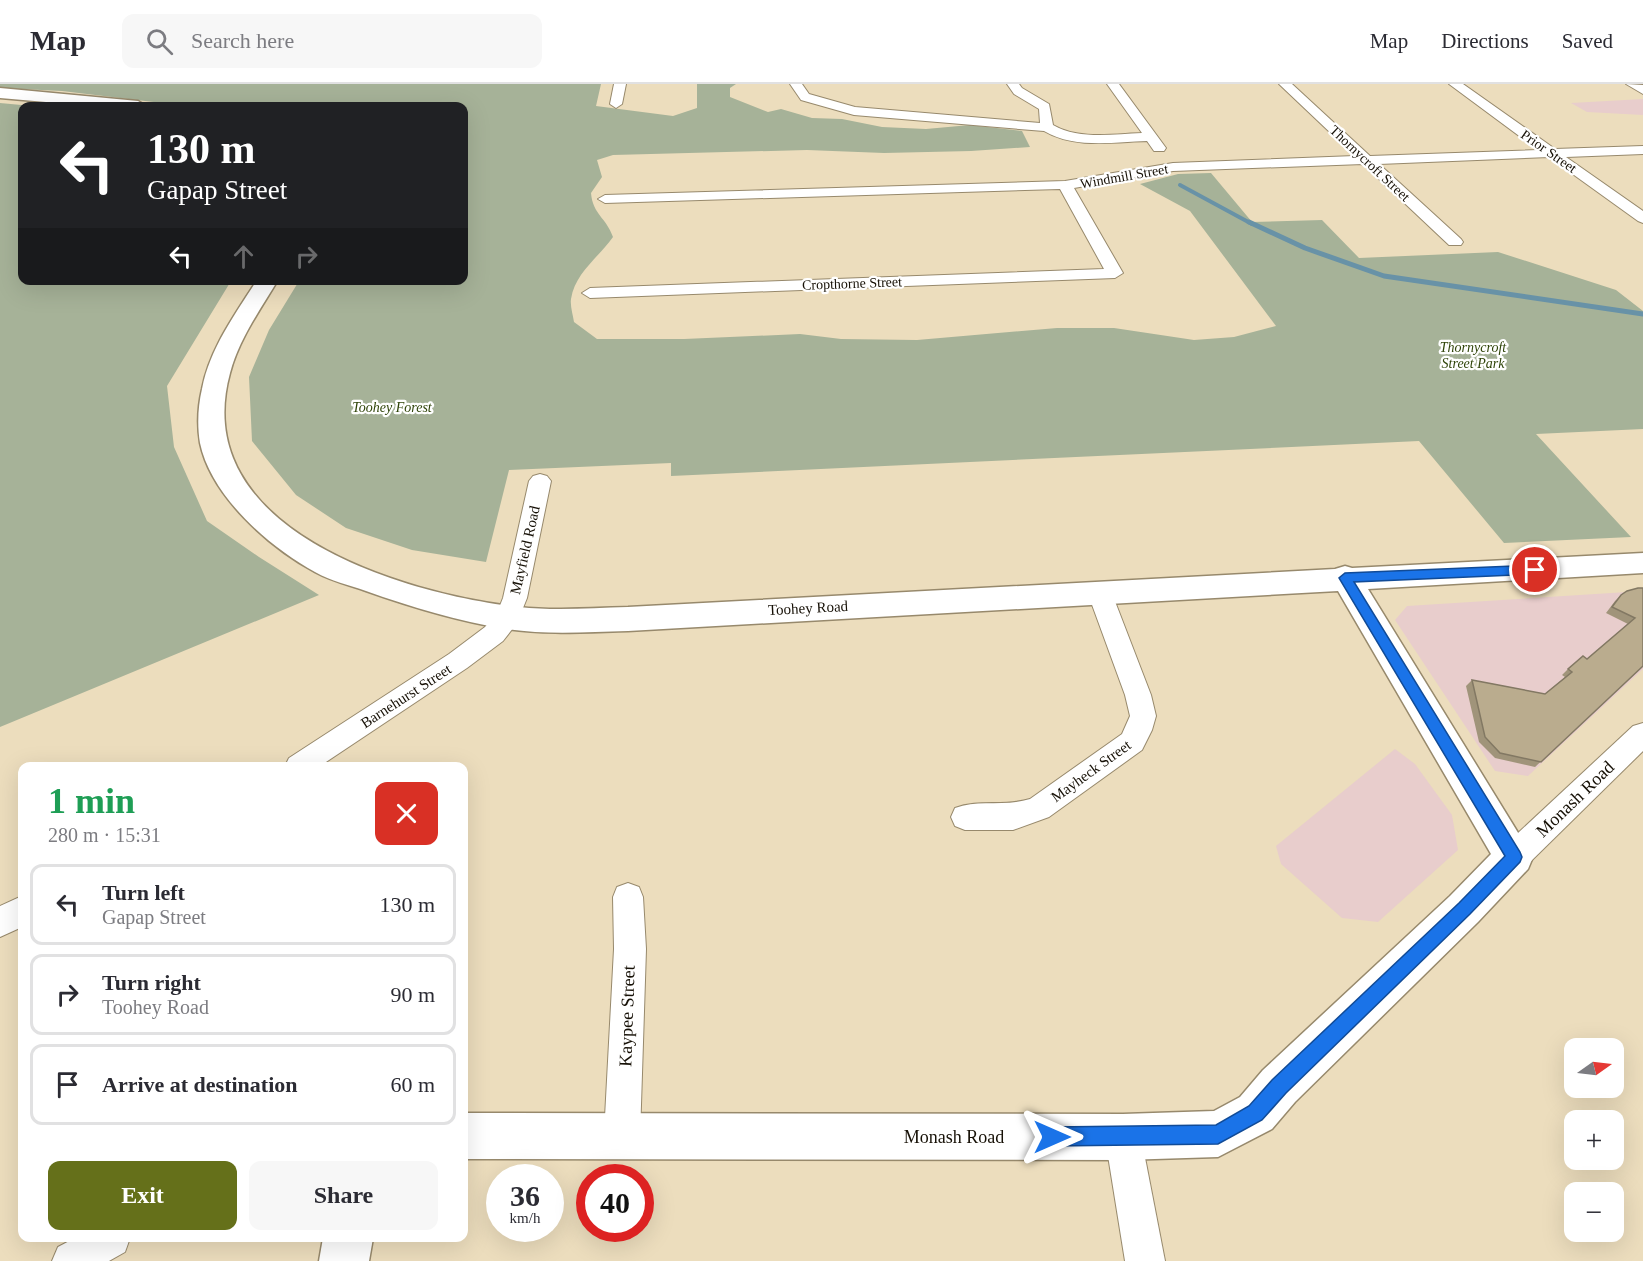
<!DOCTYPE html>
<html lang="en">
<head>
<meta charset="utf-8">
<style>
  :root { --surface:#fff; --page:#f7f7f7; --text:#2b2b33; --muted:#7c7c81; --line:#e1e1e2; --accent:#65701a }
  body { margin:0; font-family:"Times New Roman",serif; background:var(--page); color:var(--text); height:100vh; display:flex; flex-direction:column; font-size:22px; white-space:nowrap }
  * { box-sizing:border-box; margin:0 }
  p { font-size:20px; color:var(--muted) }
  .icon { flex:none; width:33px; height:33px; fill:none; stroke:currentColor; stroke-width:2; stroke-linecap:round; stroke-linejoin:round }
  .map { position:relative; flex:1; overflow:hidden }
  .details { position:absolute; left:18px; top:678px; width:450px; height:480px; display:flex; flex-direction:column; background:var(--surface); border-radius:12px; box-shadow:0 6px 24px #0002 }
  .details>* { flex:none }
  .top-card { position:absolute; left:18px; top:18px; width:450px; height:183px; border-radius:12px; box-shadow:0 6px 24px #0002; background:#202124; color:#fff; overflow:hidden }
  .needle { width:39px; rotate:76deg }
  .tools { position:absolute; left:1564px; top:954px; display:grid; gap:12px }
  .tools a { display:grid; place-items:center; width:60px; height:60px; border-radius:12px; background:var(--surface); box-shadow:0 6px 24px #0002; font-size:30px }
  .speed { position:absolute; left:486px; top:1080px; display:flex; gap:12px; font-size:30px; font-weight:700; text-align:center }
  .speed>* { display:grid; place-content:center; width:78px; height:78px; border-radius:50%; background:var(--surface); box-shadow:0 6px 24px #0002; line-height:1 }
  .speed small { font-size:15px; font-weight:400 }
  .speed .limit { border:9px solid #d22; background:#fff; color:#111 }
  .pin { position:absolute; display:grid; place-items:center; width:51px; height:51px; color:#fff; margin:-26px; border:3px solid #fff; border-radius:50%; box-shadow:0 2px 6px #0007 }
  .me { position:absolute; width:66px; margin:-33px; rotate:90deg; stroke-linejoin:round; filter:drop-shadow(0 0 4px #0008) }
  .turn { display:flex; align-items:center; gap:21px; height:126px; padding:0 30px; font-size:27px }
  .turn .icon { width:78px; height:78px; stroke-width:2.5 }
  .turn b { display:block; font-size:42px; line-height:51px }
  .lanes { display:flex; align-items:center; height:57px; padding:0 30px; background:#0003; justify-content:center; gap:30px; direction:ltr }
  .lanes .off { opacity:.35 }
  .round { display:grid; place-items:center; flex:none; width:63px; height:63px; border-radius:12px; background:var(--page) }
  .head { display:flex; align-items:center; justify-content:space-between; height:102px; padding:0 30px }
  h1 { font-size:36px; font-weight:700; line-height:45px; color:#1e9e55 }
  .primary-button { display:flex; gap:12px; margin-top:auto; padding:12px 30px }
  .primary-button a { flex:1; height:69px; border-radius:12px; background:var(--accent); color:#fff; font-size:24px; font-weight:700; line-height:69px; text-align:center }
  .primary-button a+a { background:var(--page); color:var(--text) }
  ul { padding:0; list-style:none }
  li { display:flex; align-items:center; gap:18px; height:81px; margin:0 12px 9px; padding:0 18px; border:3px solid var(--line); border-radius:12px }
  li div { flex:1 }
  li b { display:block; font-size:22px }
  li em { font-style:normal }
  header { display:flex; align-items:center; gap:36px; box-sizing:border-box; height:84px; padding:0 30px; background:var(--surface); border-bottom:2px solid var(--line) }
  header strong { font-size:28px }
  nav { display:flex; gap:33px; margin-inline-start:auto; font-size:21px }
  .search { width:420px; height:54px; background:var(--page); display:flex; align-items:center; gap:15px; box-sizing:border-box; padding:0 21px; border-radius:12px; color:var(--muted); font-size:22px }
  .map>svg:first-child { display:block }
  .commercial { fill:#e8cdcc }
  .green { fill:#a6b298 }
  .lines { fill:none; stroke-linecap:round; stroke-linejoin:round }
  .stream-far1 { stroke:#6892a7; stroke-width:4 }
  .stream { stroke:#6892a7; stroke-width:5 }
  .street-casing { stroke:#97896c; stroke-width:2 }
  .secondary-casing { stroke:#97896c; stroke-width:3 }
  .street { fill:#fff; fill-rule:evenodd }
  .secondary { fill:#fff; fill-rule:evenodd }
  .wall { fill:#a0947a }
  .building { fill:#baac8e; stroke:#827863; stroke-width:1.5 }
  .route { fill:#1a73e8; stroke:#114b97; stroke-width:1.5 }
  .labels { text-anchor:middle; stroke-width:4.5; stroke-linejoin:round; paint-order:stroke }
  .far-street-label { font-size:14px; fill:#161006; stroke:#fff }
  .far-park-label { font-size:14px; font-style:italic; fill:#2f4408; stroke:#fff }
  .street-label { font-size:15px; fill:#161006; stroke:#fff }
  .near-street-label { font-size:18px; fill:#161006; stroke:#fff }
</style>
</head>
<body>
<header>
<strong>Map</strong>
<div class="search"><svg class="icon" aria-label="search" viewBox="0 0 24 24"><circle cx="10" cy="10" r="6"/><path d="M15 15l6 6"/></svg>Search here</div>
<nav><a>Map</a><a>Directions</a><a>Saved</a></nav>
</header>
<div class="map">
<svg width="1643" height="1177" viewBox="0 0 1643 1177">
  <rect width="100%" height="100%" fill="#ecddbd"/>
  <g class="commercial">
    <path d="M1643,15V31L1587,28L1571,19Z"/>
    <path d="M1643,507V585L1528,692L1495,687L1395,536L1407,522Z"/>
    <path d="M1395,665L1415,680L1452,731L1458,766L1378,838L1342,834L1281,780L1276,762Z"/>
  </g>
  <g class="green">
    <path d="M0,0H601L596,22L673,32L697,24V0H736L730,4V13L768,28L781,25L812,34L842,35L882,43L926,45L970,41L1022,47L1030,63L971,67L884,69L807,66L613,71L597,76L602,93L591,109C593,131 606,133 613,153C598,174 575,189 571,215C570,222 573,231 574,238L597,255H684L800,250L841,255L917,256L1057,244H1114L1194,256L1234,253L1276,242L1190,127L1140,100L1178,90L1211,89L1252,138L1322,136L1359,174L1498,168L1616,206L1643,227V345L1536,350L1631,453L1504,459L1419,357L671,392V379L509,386L486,478L412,466L346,444L296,411L252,357L249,293L269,246L299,197L464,196V22H187L62,7L0,4Z"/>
    <path d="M0,19L32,22H22V196L231,197L167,302L174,363L207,437L259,473L319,511L0,643Z"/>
  </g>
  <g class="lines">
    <path class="stream-far1" d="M1180,101L1252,140"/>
    <path class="stream" d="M1249,138L1305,164L1384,192L1643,230"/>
    <g class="street-casing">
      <g id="street">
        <path d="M614,0H626L622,20L616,24L610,20Z"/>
        <path d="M790,0H802L809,10L855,23L1040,39L1039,25L1014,10L1007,0H1019L1022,4L1049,20L1053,41C1079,56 1113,50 1142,49L1107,0H1119L1166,64L1164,67H1154L1147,57C1114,58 1074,65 1044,47L854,31L801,16Z"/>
        <path d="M1279,0H1292L1370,72L1538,66L1449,0H1463L1555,65L1643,62V70L1566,73L1643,127V139L1638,137L1549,73L1379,80L1461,155L1463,158L1461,161H1449L1363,80L1173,87L1074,104L1123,189L1115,194L590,214L582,209L590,204L1104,185L1060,105L605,119L598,115L605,111L1065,97L1173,79L1355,72Z"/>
        <path d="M1626,0L1643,1V10Z"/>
        <path d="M540,390L547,392L551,397L527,514L517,539L503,557L467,584L320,682H285L289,674L449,570L485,543L497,529L503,514L529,397L533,392Z"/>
        <path d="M1099,498L1107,501L1111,507L1151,611L1156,632L1152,646L1142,666L1049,733L1013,746H965L955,742L951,733L955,724C979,715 1004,723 1030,715L1122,650L1130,632L1125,611L1087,507L1091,501Z"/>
        <path d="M1643,639V667L1525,783L1514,786L1503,783L1499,773L1503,763L1633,642Z"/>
        <path d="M628,799L639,803L643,813L646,865L640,1052L635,1065L622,1070L609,1065L604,1052L614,865L613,813L617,803Z"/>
        <path d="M22,812V843L0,853V822Z"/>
        <path d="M1123,1035L1136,1040L1141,1053L1165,1177H1125L1105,1053L1110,1040Z"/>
        <path d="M75,1154H130L125,1168L109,1177H52L58,1163Z"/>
      </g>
    </g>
    <g class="secondary-casing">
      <g id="secondary">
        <path d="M0,4L138,17L146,22H92L0,14Z"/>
        <path d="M257,196H278C260,226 239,255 230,289C187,445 402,510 519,523C555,527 592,524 628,523L1335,485L1345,482L1352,484L1643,469V489L1368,505L1533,773L1528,785L1478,838L1295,1018L1272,1045L1218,1073L1123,1076L464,1075V1029L1123,1030L1214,1027L1240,1013L1263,986L1450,812L1491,770L1338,507L628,547C587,548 546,551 506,545C458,537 411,523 366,507C349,501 331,497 315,488C269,463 211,412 200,359C197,341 198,322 202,305C210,264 235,231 257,196Z"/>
        <path d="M323,1154H373L369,1177H319Z"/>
      </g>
    </g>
    <use href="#street" class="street"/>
    <use href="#secondary" class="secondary"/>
  </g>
  <path class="wall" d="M1638,504L1643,582L1535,683L1495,674L1479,658L1466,602L1472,596L1545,610L1565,593L1562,591L1568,585L1587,575L1628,540L1606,529L1615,517L1621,511Z"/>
  <path class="building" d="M1638,504H1643V582L1541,678L1500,669L1485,653L1472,596L1545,610L1572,588L1568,585L1583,572L1587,575L1635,534L1612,523L1621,511L1627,507Z"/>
  <path class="route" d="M1535,481L1541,486L1535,490L1354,498L1520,768L1522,773L1520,778L1470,830L1286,1009L1262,1036L1218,1060L1052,1062L1045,1060L1042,1053L1045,1046L1052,1043L1216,1041L1249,1022L1272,996L1459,819L1505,772L1339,494L1345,489Z"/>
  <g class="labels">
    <g class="far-street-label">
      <text transform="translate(1549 67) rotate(35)" y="5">Prior Street</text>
      <text transform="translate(1370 79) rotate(43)" y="5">Thornycroft Street</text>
      <text transform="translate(1124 92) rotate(-10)" y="5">Windmill Street</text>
      <text transform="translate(852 199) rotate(-2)" y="5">Cropthorne Street</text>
    </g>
    <g class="far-park-label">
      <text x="1473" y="268">Thornycroft<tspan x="1473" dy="16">Street Park</tspan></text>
      <text x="392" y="328">Toohey Forest</text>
    </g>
    <g class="street-label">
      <text transform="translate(525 466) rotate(-77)" y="5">Mayfield Road</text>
      <text transform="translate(808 524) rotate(-3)" y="5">Toohey Road</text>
      <text transform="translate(406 612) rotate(-33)" y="5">Barnehurst Street</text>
      <text transform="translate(1091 687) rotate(-36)" y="5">Mayheck Street</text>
    </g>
    <g class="near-street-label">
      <text transform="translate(1575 715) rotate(-44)" y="6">Monash Road</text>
      <text transform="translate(627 932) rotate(-88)" y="6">Kaypee Street</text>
      <text x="954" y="1059">Monash Road</text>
    </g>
  </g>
</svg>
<div class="tools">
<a><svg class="needle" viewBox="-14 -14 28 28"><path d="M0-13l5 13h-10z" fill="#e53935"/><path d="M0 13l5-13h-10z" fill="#7c7c81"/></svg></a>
<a>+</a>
<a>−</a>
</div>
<div class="speed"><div>36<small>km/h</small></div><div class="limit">40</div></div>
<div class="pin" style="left:1535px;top:486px;background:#d93025"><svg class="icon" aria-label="arrive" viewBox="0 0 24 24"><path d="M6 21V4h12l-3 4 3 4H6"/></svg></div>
<svg class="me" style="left:1052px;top:1053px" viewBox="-20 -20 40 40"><path d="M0-17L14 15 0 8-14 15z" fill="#1a73e8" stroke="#fff" stroke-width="4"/></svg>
<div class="top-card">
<div class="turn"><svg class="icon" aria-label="left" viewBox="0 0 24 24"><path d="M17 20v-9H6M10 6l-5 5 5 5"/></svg><div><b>130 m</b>Gapap Street</div></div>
<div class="lanes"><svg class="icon" aria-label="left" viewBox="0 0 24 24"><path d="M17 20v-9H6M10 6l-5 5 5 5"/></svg><svg class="icon off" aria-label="ahead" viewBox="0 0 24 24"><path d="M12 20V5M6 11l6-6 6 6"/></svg><svg class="icon off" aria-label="right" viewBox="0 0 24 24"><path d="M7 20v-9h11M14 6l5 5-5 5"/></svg></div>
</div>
<section class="details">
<div class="head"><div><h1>1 min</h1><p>280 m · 15:31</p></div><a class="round" style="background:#d93025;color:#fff"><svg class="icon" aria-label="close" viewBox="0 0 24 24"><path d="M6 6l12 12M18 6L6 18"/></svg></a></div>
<ul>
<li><svg class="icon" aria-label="left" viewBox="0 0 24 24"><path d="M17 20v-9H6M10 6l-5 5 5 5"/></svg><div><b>Turn left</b><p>Gapap Street</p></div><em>130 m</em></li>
<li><svg class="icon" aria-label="right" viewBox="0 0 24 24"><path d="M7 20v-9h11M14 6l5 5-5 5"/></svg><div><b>Turn right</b><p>Toohey Road</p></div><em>90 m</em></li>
<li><svg class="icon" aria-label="arrive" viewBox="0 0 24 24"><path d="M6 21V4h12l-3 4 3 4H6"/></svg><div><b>Arrive at destination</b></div><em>60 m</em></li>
</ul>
<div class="primary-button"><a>Exit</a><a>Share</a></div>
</section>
</div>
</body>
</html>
